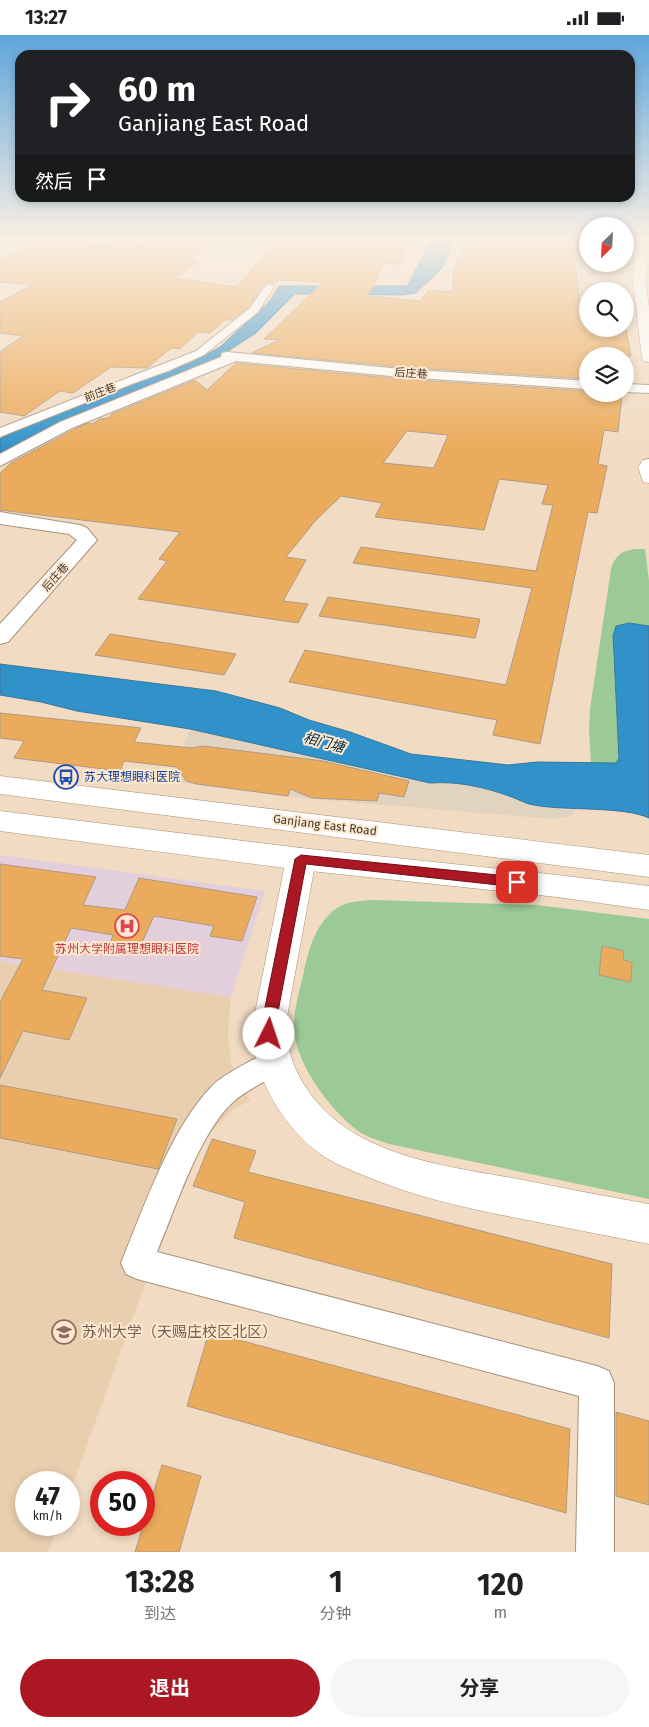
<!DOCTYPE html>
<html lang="zh">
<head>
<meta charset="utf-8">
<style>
  :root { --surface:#fff; --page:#f6f6f6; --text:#202124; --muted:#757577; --accent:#ab1722 }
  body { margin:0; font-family:"Fira Sans","Noto Sans SC",sans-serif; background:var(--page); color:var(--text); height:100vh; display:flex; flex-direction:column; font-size:19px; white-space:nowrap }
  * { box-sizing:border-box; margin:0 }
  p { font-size:16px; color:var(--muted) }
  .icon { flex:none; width:28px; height:28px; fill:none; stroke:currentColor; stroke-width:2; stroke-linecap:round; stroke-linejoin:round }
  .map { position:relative; height:1517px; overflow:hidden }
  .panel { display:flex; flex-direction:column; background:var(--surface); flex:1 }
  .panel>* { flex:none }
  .top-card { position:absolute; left:15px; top:15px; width:620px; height:152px; border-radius:15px; box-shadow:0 2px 8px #0003; background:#202124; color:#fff; overflow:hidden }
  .needle { width:32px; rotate:204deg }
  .buttons { position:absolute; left:579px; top:182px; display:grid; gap:10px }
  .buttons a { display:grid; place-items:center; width:55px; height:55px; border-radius:50%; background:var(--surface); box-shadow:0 2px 8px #0003; font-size:25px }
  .speed { position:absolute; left:15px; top:1436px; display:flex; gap:10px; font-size:25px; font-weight:700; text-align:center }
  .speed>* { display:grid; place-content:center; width:65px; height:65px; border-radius:50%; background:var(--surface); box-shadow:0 2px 8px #0003; line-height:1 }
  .speed small { font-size:12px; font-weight:400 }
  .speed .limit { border:8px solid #d22; background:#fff; color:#111 }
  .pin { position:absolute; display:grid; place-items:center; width:42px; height:42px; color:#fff; margin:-21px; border-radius:10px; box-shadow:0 2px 8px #0006 }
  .me { position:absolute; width:55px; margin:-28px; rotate:4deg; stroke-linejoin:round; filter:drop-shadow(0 0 4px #0008) }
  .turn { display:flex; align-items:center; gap:18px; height:105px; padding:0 20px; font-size:22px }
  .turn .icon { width:65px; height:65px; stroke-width:2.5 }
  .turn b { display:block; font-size:35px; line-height:42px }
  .then { display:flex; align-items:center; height:48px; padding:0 20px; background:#0003; gap:10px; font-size:19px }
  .eta { display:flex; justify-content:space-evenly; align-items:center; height:85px; text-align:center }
  .eta b { font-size:30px; font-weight:700; line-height:35px }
  .button { display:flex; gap:10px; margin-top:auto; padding:10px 20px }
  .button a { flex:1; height:58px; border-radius:30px; background:var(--accent); color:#fff; font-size:20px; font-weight:700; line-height:58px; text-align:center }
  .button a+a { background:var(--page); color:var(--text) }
  .status { display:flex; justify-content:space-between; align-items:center; height:35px; padding:0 25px; background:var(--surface); direction:ltr }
  .status svg { height:14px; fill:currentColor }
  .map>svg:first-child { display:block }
  .commercial { fill:#e1d3c0 }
  .built { fill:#e9ceaf }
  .medical { fill:#e3cedb }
  .green { fill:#9cca96 }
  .water { fill:#3192ca; stroke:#36779c }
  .building { fill:#ebab5c; stroke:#ae9a83; fill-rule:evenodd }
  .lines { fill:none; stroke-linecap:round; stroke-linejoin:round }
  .minor-casing { stroke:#a7937c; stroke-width:2 }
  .tertiary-casing { stroke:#a7937c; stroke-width:2 }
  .secondary-casing { stroke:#a7937c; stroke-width:1 }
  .primary-casing { stroke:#a7937c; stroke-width:1 }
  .minor { fill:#fff; fill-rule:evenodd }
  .tertiary { fill:#fff; fill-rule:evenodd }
  .secondary { fill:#fff; fill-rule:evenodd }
  .primary { fill:#fff; fill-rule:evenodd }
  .route { fill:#ab1722; stroke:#6f0f16 }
  .labels { text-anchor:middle; stroke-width:4; stroke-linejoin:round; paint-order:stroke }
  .far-street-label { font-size:11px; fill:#41392f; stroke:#fee8cf }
  .transit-label { font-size:12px; fill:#164399; stroke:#fee8cf; text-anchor:start }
  .street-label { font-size:12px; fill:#41392f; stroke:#fee8cf }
  .health-label { font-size:12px; fill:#be3a42; stroke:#fee8cf }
  .water-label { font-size:14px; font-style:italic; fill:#042e46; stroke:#fee8cf }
  .near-education-label { font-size:15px; fill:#785e54; stroke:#fee8cf; text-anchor:start }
</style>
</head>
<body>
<div class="status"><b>13:27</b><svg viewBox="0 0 49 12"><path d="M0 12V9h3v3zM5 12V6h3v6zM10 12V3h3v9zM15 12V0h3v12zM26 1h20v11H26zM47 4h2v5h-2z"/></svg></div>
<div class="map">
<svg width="649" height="1517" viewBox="0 0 649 1517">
  <rect width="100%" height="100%" fill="#f1dbc2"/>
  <g class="commercial">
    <path d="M551,203H583L582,223L587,286L555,284L550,225Z"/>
    <path d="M190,694L430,748L448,746L470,750L509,761L533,770L575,774L573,779L567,782L553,784L290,762L169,746Z"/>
  </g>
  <path class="built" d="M0,926L231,962L228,998L231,1028L250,1066L233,1074L205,1104L182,1146L69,1460V1448H26V1490H58L48,1517H0Z"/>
  <path class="medical" d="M0,820L265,856L231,962L0,926Z"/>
  <g class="green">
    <path d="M635,514H645L649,546V591L639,589L613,614L619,723L616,728H591L589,695L590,674L611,534C615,521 621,516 635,514Z"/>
    <path d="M373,865L536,870L649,884V1164L389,1109C380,1106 370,1103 361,1098C333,1079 296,1030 294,995C293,975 300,955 304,936C309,914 316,887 337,873C347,866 362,866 373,865Z"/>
  </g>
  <g class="water">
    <path d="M433,203H456L442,233L416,258L403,260L295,259L256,298L217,323L190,336L132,357L52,391L0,419V404L30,389L76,372L127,350L191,328L220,312L270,266L279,251H407Z"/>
    <path d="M629,588L649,591V783C624,771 565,776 534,770C526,769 518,764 509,761C484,752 457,746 430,748L190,694L77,676L41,667L0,660V629L216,656L280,673L309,685L350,697L411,719L508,730L537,727L616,728L619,723L613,601L616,591Z"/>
  </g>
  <g class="building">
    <path d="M44,203L107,210L113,206L147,209L152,205L180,207L185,203H210L203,210H211L190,224L201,225L174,243L237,252L277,203L355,205V203H412L399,229L384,228L368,261L420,266L429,255L452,257L454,235L463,212H471L474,203L552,207L553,203H572V229H575L582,289H588V294H626L631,321H588V344L401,332L252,318L279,305L264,304L323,247L279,245L273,249L268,247L264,249L249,272L232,285H225L210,298L198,297L180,314L171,313L147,333L111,332L73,358L60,356L24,381L0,377V317L23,301L0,298V267L32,250L0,247V225Z"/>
    <path d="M236,328L401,344L588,356V359L622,361L618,397L604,395L598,429L607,431L597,478L588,477L540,709L493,700L497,685L289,647L305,615L506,650L532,553L353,528L361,512L536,536L553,470L542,469L548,450L499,444L484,495L375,482L382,468L341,461L316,485L286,522L306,525L283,566L308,569L298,588L138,564L167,526L159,524L180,497L0,475V438L11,428L73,395L88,388L92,389L100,384L108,383L112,379L195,345L207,355ZM407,396L448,400L434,433L383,428Z"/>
    <path d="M328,562L480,584L475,603L319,581Z"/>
    <path d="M110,599L236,619L224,640L95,620Z"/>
    <path d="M0,678L141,693L134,707L191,713L203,711L323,726L409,746L404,762L379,758L377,766L312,763L290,754L288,761L197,749L186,746L177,732L124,726L120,736L14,723L24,706L0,703Z"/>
    <path d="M0,829L96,842L83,870L125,875L139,843L257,862L242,906L210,901L214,891L154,881L140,912L110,908L113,900L71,893L42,955L87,963L69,1005L23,996L0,1043V967L23,924L0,921Z"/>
    <path d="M602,911L624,916L623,925L632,927L631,947L599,940Z"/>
    <path d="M0,1050L177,1084L158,1134L0,1103Z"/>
    <path d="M212,1104L256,1116L248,1137L612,1229L609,1303L234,1203L245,1167L193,1151Z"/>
    <path d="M209,1297L570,1394L566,1478L187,1371Z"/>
    <path d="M616,1377L649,1386V1470L616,1461Z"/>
    <path d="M162,1430L201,1441L179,1517H135Z"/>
  </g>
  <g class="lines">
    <g class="minor-casing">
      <g id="minor">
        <path d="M269,249L274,252L258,277L204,320L168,336L132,349L0,402V393L196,316L250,273L266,250Z"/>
        <path d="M275,1015L285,1019L289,1027L285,1035C269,1045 245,1055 232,1068C199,1099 175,1174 157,1217L597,1331L609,1336L614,1348V1517H576L579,1361L137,1244L126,1239L121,1228C143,1174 171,1093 212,1051C222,1040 260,1020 275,1015Z"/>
      </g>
    </g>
    <g class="tertiary-casing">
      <g id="tertiary">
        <path d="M227,317L401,334L588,346V354L401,342L236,326L72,393L0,431V419L60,387L221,322L222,318Z"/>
        <path d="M625,349L649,350V358L625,357Z"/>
        <path d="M0,477L80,490L87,493L97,505L8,607L0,609V589L77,505L69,499L0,489Z"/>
      </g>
    </g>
    <g class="secondary-casing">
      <g id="secondary">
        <path d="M627,203H638L647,229L645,246L649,272V327L644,326L642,323L633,246L635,229Z"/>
        <path d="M649,424V448L643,447L638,432L643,425Z"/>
        <path d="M301,813L311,816L316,824L287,982C285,1008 292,1032 307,1054C351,1121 445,1131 518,1144C562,1153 605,1161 649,1169V1209C607,1201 564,1192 522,1184C466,1173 410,1161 358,1138C343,1132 327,1125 315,1115C280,1087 252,1038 252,993L286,824L291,816Z"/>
      </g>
    </g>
    <g class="primary-casing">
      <g id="primary">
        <path d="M0,741L649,820V842L0,759Z"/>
        <path d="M0,776L301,813L557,840L649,851V875L557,862L301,835L0,796Z"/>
      </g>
    </g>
    <use href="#minor" class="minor"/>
    <use href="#tertiary" class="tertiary"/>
    <use href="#secondary" class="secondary"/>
    <use href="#primary" class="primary"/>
  </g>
  <linearGradient id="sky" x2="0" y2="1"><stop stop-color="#5fa6dc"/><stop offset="0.49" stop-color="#f9efe4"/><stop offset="1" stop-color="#f9efe4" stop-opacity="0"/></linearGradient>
  <rect width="649" height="416" fill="url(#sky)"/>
  <path class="route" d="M301,820L517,842L522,844L523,847L522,850L517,852L306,829L277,982V999L274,1003L269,1005L264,1003L262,999L263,982L295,824Z"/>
  <defs>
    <g id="bus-ring" transform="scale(1.25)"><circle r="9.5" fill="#fee8cf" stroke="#1a4fb4" stroke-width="1.5"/><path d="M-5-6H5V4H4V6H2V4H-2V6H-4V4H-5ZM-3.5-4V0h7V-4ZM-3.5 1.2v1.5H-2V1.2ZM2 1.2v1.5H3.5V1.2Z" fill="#1a4fb4"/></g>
    <g id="hospital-ring" transform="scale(1.25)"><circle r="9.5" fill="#fee8cf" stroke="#e0444e" stroke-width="1.5"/><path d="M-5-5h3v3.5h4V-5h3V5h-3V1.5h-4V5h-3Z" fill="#e0444e"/></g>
    <g id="university-ring" transform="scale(1.25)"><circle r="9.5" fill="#fee8cf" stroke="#8d6e63" stroke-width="1.5"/><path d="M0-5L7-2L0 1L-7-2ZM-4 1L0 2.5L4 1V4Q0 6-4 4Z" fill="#8d6e63"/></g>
  </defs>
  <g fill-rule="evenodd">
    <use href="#bus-ring" x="66" y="742"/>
    <use href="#hospital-ring" x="127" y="891"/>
    <use href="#university-ring" x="64" y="1297"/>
  </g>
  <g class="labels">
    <g class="far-street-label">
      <text transform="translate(411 338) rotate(4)" y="4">后庄巷</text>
      <text transform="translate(100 357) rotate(-21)" y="4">前庄巷</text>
      <text transform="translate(55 542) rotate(-48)" y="4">后庄巷</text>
    </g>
    <g class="transit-label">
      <text x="84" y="746">苏大理想眼科医院</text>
    </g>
    <g class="street-label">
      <text transform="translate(325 790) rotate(7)" y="4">Ganjiang East Road</text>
    </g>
    <g class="health-label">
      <text x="127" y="918">苏州大学附属理想眼科医院</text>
    </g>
    <g class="water-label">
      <text transform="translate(324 707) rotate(15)" y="5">相门塘</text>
    </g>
    <g class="near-education-label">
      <text x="82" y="1302">苏州大学（天赐庄校区北区）</text>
    </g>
  </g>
</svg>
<div class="buttons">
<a><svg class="needle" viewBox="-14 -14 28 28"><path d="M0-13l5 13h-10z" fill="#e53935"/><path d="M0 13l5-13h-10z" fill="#757577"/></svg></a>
<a><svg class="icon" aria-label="search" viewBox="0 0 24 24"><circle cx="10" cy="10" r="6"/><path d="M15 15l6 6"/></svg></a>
<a><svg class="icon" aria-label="layers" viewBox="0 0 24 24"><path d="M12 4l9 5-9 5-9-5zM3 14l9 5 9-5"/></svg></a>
</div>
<div class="speed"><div>47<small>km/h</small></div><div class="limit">50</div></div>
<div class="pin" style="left:517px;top:847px;background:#d93025"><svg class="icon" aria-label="arrive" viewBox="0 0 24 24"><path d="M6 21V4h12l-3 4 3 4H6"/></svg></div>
<svg class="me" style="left:269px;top:999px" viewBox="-20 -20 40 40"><circle r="19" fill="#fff"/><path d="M0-13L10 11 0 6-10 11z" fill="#ab1722"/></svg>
<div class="top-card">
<div class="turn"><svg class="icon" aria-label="right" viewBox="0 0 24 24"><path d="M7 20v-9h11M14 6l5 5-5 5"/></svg><div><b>60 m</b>Ganjiang East Road</div></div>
<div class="then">然后<svg class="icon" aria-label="arrive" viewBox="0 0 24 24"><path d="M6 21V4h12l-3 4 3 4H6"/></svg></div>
</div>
</div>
<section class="panel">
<div class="eta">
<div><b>13:28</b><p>到达</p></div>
<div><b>1</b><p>分钟</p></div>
<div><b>120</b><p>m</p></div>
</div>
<div class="button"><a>退出</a><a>分享</a></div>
</section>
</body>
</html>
